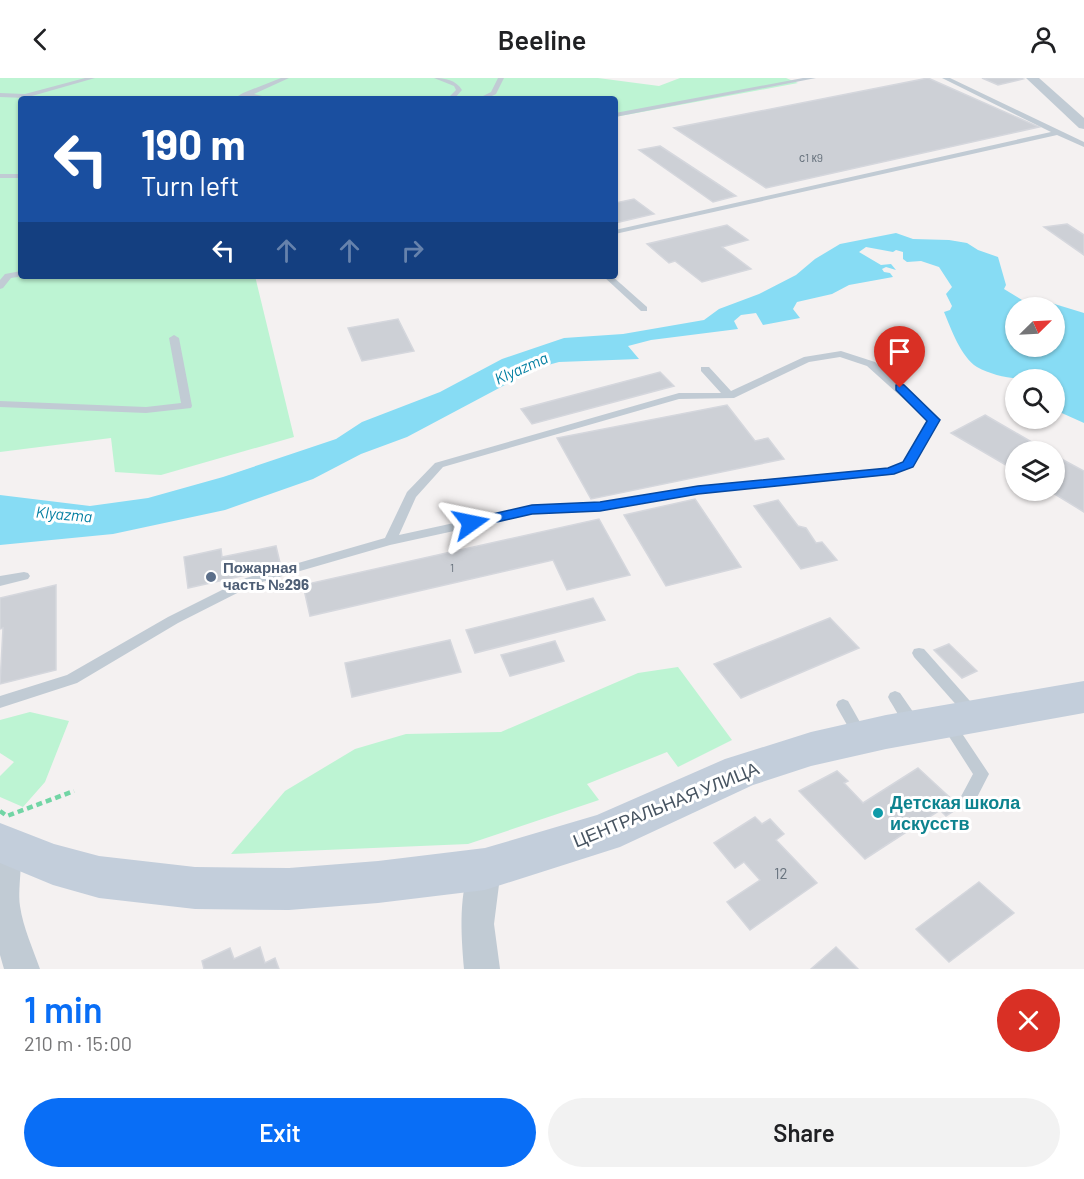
<!DOCTYPE html>
<html lang="en">
<head>
<meta charset="utf-8">
<style>
  :root { --surface:#fff; --page:#f2f2f2; --text:#202124; --muted:#757577; --accent:#096ef6 }
  body { margin:0; font-family:Barlow,sans-serif; background:var(--page); color:var(--text); height:100vh; display:flex; flex-direction:column; font-size:22px; white-space:nowrap }
  * { box-sizing:border-box; margin:0 }
  p { font-size:20px; color:var(--muted) }
  .icon { flex:none; width:33px; height:33px; fill:none; stroke:currentColor; stroke-width:2; stroke-linecap:round; stroke-linejoin:round }
  .map { position:relative; height:891px; overflow:hidden }
  .sheet { display:flex; flex-direction:column; background:var(--surface); flex:1 }
  .sheet>* { flex:none }
  .hud { position:absolute; left:18px; top:18px; width:600px; height:183px; border-radius:6px; box-shadow:0 2px 4px #0004; background:#1a4fa0; color:#fff; overflow:hidden }
  .needle { width:39px; rotate:66deg }
  .tools { position:absolute; left:1005px; top:219px; display:grid; gap:12px }
  .tools a { display:grid; place-items:center; width:60px; height:60px; border-radius:50%; background:var(--surface); box-shadow:0 2px 4px #0004; font-size:30px }
  .pin { position:absolute; display:grid; place-items:center; width:51px; height:51px; color:#fff; margin:-62px -26px; border-radius:50% 50% 50% 0; rotate:-45deg; box-shadow:0 0 6px #0007 }
  .pin .icon { rotate:45deg }
  .me { position:absolute; width:66px; margin:-33px; rotate:78deg; stroke-linejoin:round; filter:drop-shadow(0 0 4px #0008) }
  .turn { display:flex; align-items:center; gap:21px; height:126px; padding:0 24px; font-size:27px }
  .turn .icon { width:78px; height:78px; stroke-width:2.5 }
  .turn b { display:block; font-size:42px; line-height:51px }
  .lanes { display:flex; align-items:center; height:57px; padding:0 24px; background:#0003; justify-content:center; gap:30px; direction:ltr }
  .lanes .off { opacity:.35 }
  .round { display:grid; place-items:center; flex:none; width:63px; height:63px; border-radius:32px; background:var(--page) }
  .summary { display:flex; align-items:center; justify-content:space-between; height:102px; padding:0 24px }
  h1 { font-size:36px; font-weight:600; line-height:45px; color:var(--accent) }
  .cta { display:flex; gap:12px; margin-top:auto; padding:12px 24px }
  .cta a { flex:1; height:69px; border-radius:36px; background:var(--accent); color:#fff; font-size:24px; font-weight:600; line-height:69px; text-align:center }
  .cta a+a { background:var(--page); color:var(--text) }
  header { display:flex; justify-content:space-between; align-items:center; height:78px; padding:0 24px; background:var(--surface); font-size:27px; font-weight:600 }
  .map>svg:first-child { display:block }
  .green { fill:#bdf4d3 }
  .water { fill:#87dcf4; fill-rule:evenodd }
  .building { fill:#cdd0d6; stroke:#d5d7dd; stroke-width:1.5 }
  .lines { fill:none; stroke-linecap:round; stroke-linejoin:round }
  .path { stroke:#72d5a5; stroke-width:4.5; stroke-dasharray:6 4; stroke-linecap:butt }
  .lane { fill:#c1cbd4; fill-rule:evenodd }
  .street { fill:#c1cbd4; fill-rule:evenodd }
  .secondary { fill:#c3cedb; fill-rule:evenodd }
  .route { fill:#096ef6; stroke:#0648a0; stroke-width:1.5 }
  .service-dot { fill:#5c6f8a; stroke:#fff; stroke-width:2 }
  .culture-dot { fill:#0f9aa8; stroke:#fff; stroke-width:2 }
  .labels { text-anchor:middle; stroke-width:6; stroke-linejoin:round; paint-order:stroke }
  .number-label { font-size:12px; fill:#68737e }
  .service-label { font-size:15px; font-weight:bold; fill:#4e5e75; stroke:#fff; text-anchor:start }
  .near-number-label { font-size:15px; fill:#68737e }
  .water-label { font-size:16px; font-style:italic; fill:#037fa2; stroke:#fff }
  .near-culture-label { font-size:18px; font-weight:bold; fill:#0d838f; stroke:#fff; text-anchor:start }
  .near-street-label { font-size:18px; fill:#475461; stroke:#fff }
</style>
</head>
<body>
<header><svg class="icon" aria-label="back" viewBox="0 0 24 24"><path d="M15 5l-7 7 7 7"/></svg>Beeline<svg class="icon" aria-label="person" viewBox="0 0 24 24"><circle cx="12" cy="8" r="4"/><path d="M4 21q1-7 8-7t8 7"/></svg></header>
<div class="map">
<svg width="1084" height="891" viewBox="0 0 1084 891">
  <rect width="100%" height="100%" fill="#f4f1f1"/>
  <g class="green">
    <path d="M0,0H598L659,8L680,0H786L798,5L615,39V21H21V198H255L294,359L161,397L115,394L111,360L0,374Z"/>
    <path d="M678,589L732,662L678,689L667,674L587,706L599,722L468,766L231,776L285,713L355,671L406,656L501,654L638,595Z"/>
    <path d="M30,634L69,643L45,704L23,729L0,719V698L14,684L0,675V642Z"/>
  </g>
  <path class="water" d="M896,155L913,161L949,162L967,165L978,172L998,179L1006,207L1004,211L1022,222L1048,224L1084,235V345L1055,332L1054,302C1030,302 1000,302 977,289C961,279 951,251 944,234L950,232L952,228L946,216L952,209L939,189L921,183L907,184L903,181V174L896,172L893,174L866,169L859,174L881,187L891,186L896,192L886,189L882,191L884,194L890,195L893,199L849,207L832,216L797,224L793,231L800,240L763,247L756,235L741,237L734,243L738,251L651,262L628,268L639,281L559,284L537,290L407,359L361,376L313,401L225,432L113,456L0,467V417L90,428L148,420L223,399L336,361L362,344L440,314L502,281L564,260L623,256L704,242L719,231L759,216L796,197L815,181L840,166ZM1016,230H1054V268H1016Z"/>
  <g class="building">
    <path d="M928,0L1039,49L766,110L674,50Z"/>
    <path d="M982,0H1020L1023,1L998,7Z"/>
    <path d="M660,68L736,118L713,124L639,72Z"/>
    <path d="M634,121L654,136L615,145V125Z"/>
    <path d="M1067,146L1084,157V177L1044,149Z"/>
    <path d="M727,147L748,162L722,169L751,191L702,204L675,183L669,185L647,166Z"/>
    <path d="M398,241L414,273L362,283L348,250Z"/>
    <path d="M660,294L674,308L532,346L521,331Z"/>
    <path d="M727,327L755,363L768,360L784,381L591,421L557,360Z"/>
    <path d="M985,337L1049,374H1016V393L951,355Z"/>
    <path d="M1054,377L1084,393V434L1048,412H1054Z"/>
    <path d="M695,421L741,489L666,508L624,437Z"/>
    <path d="M778,422L798,448L806,450L816,465L822,464L837,482L801,491L754,428Z"/>
    <path d="M599,441L630,497L567,512L553,482L310,538L303,507Z"/>
    <path d="M276,468L281,489L188,510L184,479L221,471L222,479Z"/>
    <path d="M56,507V592L0,606L3,550L0,551V520Z"/>
    <path d="M593,520L605,542L475,575L466,552Z"/>
    <path d="M830,540L859,570L741,620L714,586Z"/>
    <path d="M450,562L461,594L352,619L345,585Z"/>
    <path d="M555,563L564,583L510,598L501,577Z"/>
    <path d="M949,566L977,593L962,600L934,572Z"/>
    <path d="M918,690L960,729L946,738L940,732L865,781L799,713L837,693L848,703L844,705L863,725Z"/>
    <path d="M755,739L762,746L770,741L784,756L776,762L817,805L750,852L727,824L760,802L744,784L735,790L714,765Z"/>
    <path d="M979,804L1014,835L949,884L916,851Z"/>
    <path d="M260,869L265,885L275,880L279,891H204L202,883L230,870L234,881Z"/>
    <path d="M836,869L858,891H811Z"/>
  </g>
  <g class="lines">
    <path class="path" d="M0,733L7,738L74,713"/>
    <g class="lane">
      <path d="M85,0H95L25,20L0,19V15L25,16Z"/>
      <path d="M281,0H289L254,16L274,21L248,18L233,21L243,15Z"/>
      <path d="M434,0C445,0 456,2 462,12L454,21H447L456,12L454,8Z"/>
      <path d="M498,0H504L496,16L486,21H477L491,14Z"/>
      <path d="M803,0H816L615,39V35Z"/>
      <path d="M942,0H950L1084,64V69L1057,57L615,156V152L1051,54Z"/>
      <rect x="0" y="96" width="21" height="4"/>
      <path d="M21,193V198H24L11,200L3,210L0,211V202L5,196Z"/>
      <path d="M603,198H612L647,229V233H641Z"/>
      <path d="M174,257L179,260L192,328L191,330L146,335L0,329V323L146,329L181,325L169,260Z"/>
      <path d="M841,273L875,284L939,342L912,388L889,397L697,416L600,432L532,436L390,467L255,506L178,545L77,605L0,630V618L67,597L168,539L246,500L385,460L407,414L435,385L679,315H721L701,293V289H709L731,313L804,279ZM840,279L867,288L928,343L904,384L887,390L697,408L600,424L532,428L399,457L416,419L443,389L679,321L734,320L809,284Z"/>
      <path d="M24,494L28,495L30,498L28,501L0,508V498Z"/>
      <path d="M919,570L924,571L977,631L979,635L977,639L972,641L967,639L914,579L912,575L914,571Z"/>
      <path d="M895,613L900,615L918,641L920,645L918,649C905,654 897,633 890,623L888,619L890,615Z"/>
      <path d="M843,621L848,623L865,653L867,657L865,661L860,663L855,661L838,631L836,627L838,623Z"/>
      <path d="M948,640L953,642L989,696L971,731L965,733L959,731L957,726L973,696L941,646L943,642Z"/>
    </g>
    <g class="street">
      <path d="M1026,0H1039L1084,40V51L1079,50Z"/>
      <path d="M5,753L16,758C26,778 17,805 20,828C23,849 33,871 40,891H4L0,877V755Z"/>
      <path d="M485,776L497,780L501,791L494,846L500,891H464C461,854 458,815 473,780Z"/>
    </g>
    <path class="secondary" d="M1084,603V635L886,671L811,688L753,707L620,769L485,812L378,825L289,832L195,831L99,820L53,807L0,785V745L54,766L99,778L195,789L289,790L378,783L485,770L597,737L725,681L811,654L886,637Z"/>
  </g>
  <path class="route" d="M900,306L904,307L940,342L913,389L894,396L698,416L600,433L532,436L471,450L465,445L471,441L532,427L600,424L698,408L888,390L903,384L927,343L896,312V307Z"/>
  <circle class="service-dot" cx="211" cy="499" r="6"/>
  <circle class="culture-dot" cx="878" cy="735" r="6"/>
  <g class="labels">
    <g class="number-label">
      <text x="811" y="84">с1 к9</text>
      <text x="452" y="494">1</text>
    </g>
    <g class="service-label">
      <text x="223" y="495">Пожарная<tspan x="223" dy="17">часть №296</tspan></text>
    </g>
    <g class="near-number-label">
      <text x="781" y="801">12</text>
    </g>
    <g class="water-label">
      <text transform="translate(521 290) rotate(-24)" y="6">Klyazma</text>
      <text transform="translate(64 436) rotate(5)" y="6">Klyazma</text>
    </g>
    <g class="near-culture-label">
      <text x="890" y="731">Детская школа<tspan x="890" dy="21">искусств</tspan></text>
    </g>
    <g class="near-street-label">
      <text transform="translate(666 727) rotate(-22)" y="6">ЦЕНТРАЛЬНАЯ УЛИЦА</text>
    </g>
  </g>
</svg>
<div class="tools">
<a><svg class="needle" viewBox="-14 -14 28 28"><path d="M0-13l5 13h-10z" fill="#e53935"/><path d="M0 13l5-13h-10z" fill="#757577"/></svg></a>
<a><svg class="icon" aria-label="search" viewBox="0 0 24 24"><circle cx="10" cy="10" r="6"/><path d="M15 15l6 6"/></svg></a>
<a><svg class="icon" aria-label="layers" viewBox="0 0 24 24"><path d="M12 4l9 5-9 5-9-5zM3 14l9 5 9-5"/></svg></a>
</div>
<div class="pin" style="left:900px;top:310px;background:#d93025"><svg class="icon" aria-label="arrive" viewBox="0 0 24 24"><path d="M6 21V4h12l-3 4 3 4H6"/></svg></div>
<svg class="me" style="left:471px;top:445px" viewBox="-20 -20 40 40"><path d="M0-17L14 15 0 8-14 15z" fill="#096ef6" stroke="#fff" stroke-width="4"/></svg>
<div class="hud">
<div class="turn"><svg class="icon" aria-label="left" viewBox="0 0 24 24"><path d="M17 20v-9H6M10 6l-5 5 5 5"/></svg><div><b>190 m</b>Turn left</div></div>
<div class="lanes"><svg class="icon" aria-label="left" viewBox="0 0 24 24"><path d="M17 20v-9H6M10 6l-5 5 5 5"/></svg><svg class="icon off" aria-label="ahead" viewBox="0 0 24 24"><path d="M12 20V5M6 11l6-6 6 6"/></svg><svg class="icon off" aria-label="ahead" viewBox="0 0 24 24"><path d="M12 20V5M6 11l6-6 6 6"/></svg><svg class="icon off" aria-label="right" viewBox="0 0 24 24"><path d="M7 20v-9h11M14 6l5 5-5 5"/></svg></div>
</div>
</div>
<section class="sheet">
<div class="summary"><div><h1>1 min</h1><p>210 m · 15:00</p></div><a class="round" style="background:#d93025;color:#fff"><svg class="icon" aria-label="close" viewBox="0 0 24 24"><path d="M6 6l12 12M18 6L6 18"/></svg></a></div>
<div class="cta"><a>Exit</a><a>Share</a></div>
</section>
</body>
</html>
